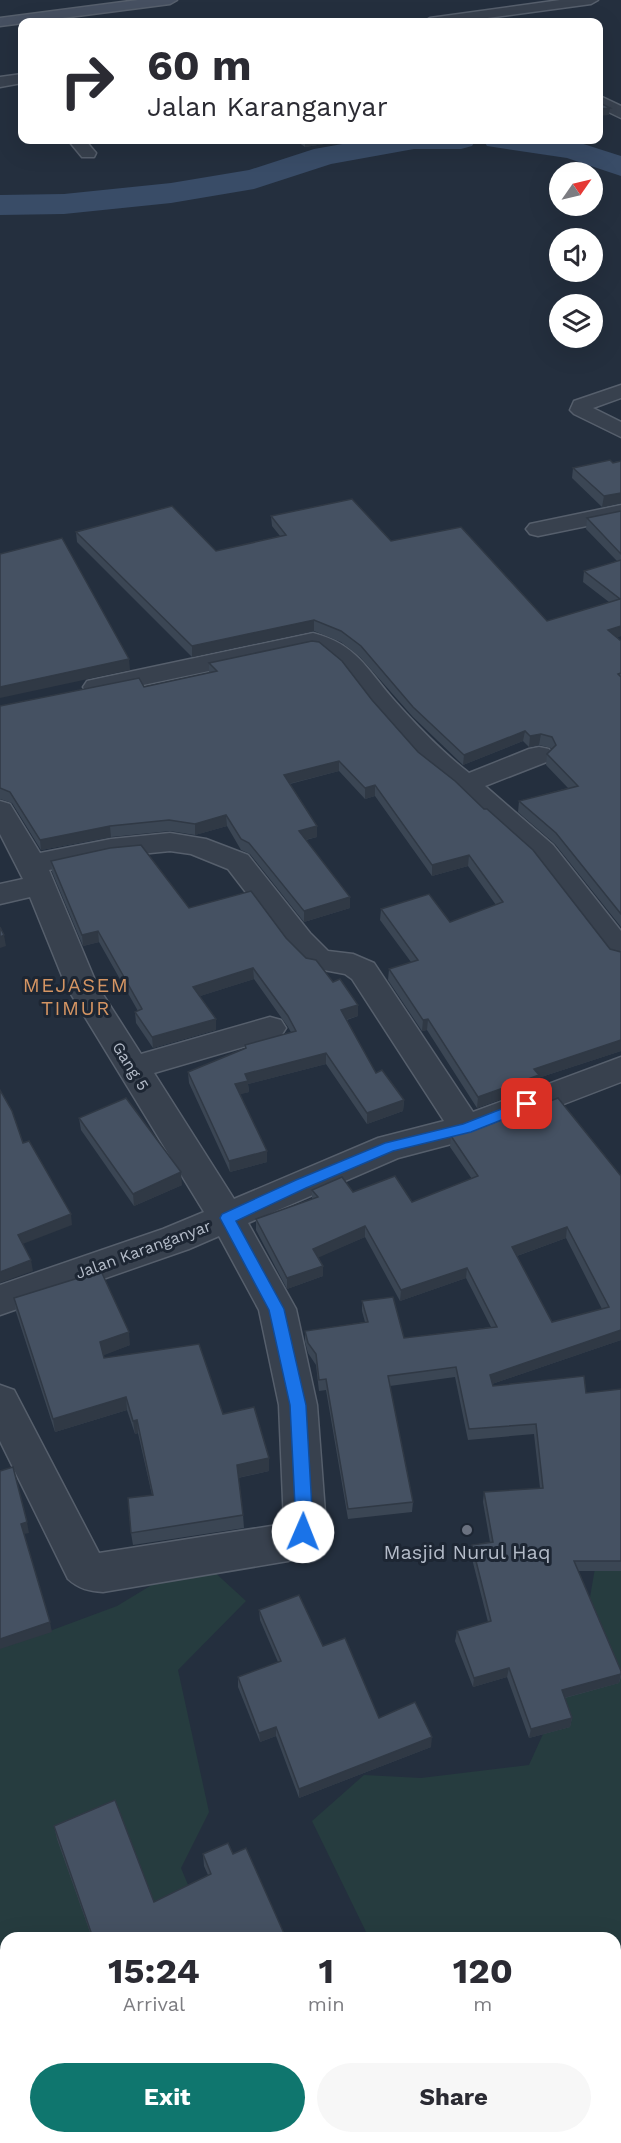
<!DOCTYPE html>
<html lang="en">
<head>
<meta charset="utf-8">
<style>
  :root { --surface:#fff; --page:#f7f7f7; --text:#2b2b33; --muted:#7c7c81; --accent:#0f766e }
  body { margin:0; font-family:"Work Sans",sans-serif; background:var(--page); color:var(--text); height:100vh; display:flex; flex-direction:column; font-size:22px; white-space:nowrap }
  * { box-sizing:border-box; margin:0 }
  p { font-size:20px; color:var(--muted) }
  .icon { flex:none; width:33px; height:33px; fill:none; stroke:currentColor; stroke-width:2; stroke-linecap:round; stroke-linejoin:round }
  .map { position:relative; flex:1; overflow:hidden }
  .drawer { position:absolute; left:0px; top:1932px; width:621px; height:212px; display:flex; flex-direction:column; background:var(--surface); border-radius:18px 18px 0 0; box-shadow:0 6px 24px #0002 }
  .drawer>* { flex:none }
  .guide { position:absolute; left:18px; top:18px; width:585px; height:126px; border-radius:12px; box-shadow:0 6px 24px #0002; background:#fff; color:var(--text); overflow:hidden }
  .needle { width:39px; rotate:56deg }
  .tools { position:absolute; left:549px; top:162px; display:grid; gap:12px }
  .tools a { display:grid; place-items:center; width:54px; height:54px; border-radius:50%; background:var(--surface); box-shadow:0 6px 24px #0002; font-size:30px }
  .pin { position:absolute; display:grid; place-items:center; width:51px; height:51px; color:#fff; margin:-26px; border-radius:12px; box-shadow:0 3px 9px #0006 }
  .me { position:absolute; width:66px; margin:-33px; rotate:1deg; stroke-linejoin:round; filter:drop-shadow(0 0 4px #0008) }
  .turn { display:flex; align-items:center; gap:21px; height:126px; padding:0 30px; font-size:27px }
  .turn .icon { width:78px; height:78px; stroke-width:2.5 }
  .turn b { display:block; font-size:42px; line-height:51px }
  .eta { display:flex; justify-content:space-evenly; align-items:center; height:102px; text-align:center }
  .eta b { font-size:36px; font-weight:700; line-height:42px }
  .button { display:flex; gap:12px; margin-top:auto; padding:12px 30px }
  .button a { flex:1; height:69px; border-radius:36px; background:var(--accent); color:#fff; font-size:24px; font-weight:700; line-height:69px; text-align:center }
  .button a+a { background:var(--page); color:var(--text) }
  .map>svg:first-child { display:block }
  .green { fill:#263c3f }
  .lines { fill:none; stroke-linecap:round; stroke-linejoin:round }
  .river { fill:#394c67; fill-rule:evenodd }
  .street-casing { stroke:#565f6c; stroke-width:3 }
  .secondary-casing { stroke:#565f6c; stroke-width:3 }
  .street { fill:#38414e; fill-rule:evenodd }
  .secondary { fill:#465061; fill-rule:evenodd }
  .wall { fill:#3b4654; fill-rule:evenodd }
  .shaded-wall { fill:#303945 }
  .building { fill:#455162; stroke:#303945; stroke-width:1.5; fill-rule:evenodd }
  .route { fill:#1a73e8; stroke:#114b97; stroke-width:1.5 }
  .worship-dot { fill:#6b7280; stroke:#1d2633; stroke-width:2 }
  .labels { text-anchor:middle; stroke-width:6; stroke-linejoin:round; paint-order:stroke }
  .street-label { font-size:16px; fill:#b4bcc9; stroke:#1d2633 }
  .quarter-label { font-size:20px; letter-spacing:1.5px; fill:#d59563; stroke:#1d2633 }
  .near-poi-label { font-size:20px; fill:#b4bcc9; stroke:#1d2633 }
</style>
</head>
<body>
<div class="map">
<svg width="621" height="2143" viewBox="0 0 621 2143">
  <rect width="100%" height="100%" fill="#242f3e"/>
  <path class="green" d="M621,1533V2143H0V1645L39,1635L117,1606L198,1557L246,1601L178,1670L209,1812L181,1868L210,1938H6V2138H615V1938H369L312,1821L364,1775L421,1778L529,1765L553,1712L589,1603L600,1539Z"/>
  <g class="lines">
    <g class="river">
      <path d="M365,140H476L472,146L461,149H414L331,164L254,189L171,203L64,214L0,215V195L64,194L171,183L249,170L314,149Z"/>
      <path d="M483,140H571L621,156V176L567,158L487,146Z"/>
    </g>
    <g class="street-casing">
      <g id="street">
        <path d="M560,0H598L591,4L457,22H423L430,18Z"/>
        <path d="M22,74V83L0,87V77Z"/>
        <path d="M598,95L621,106V118L598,107Z"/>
        <path d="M68,140H85L96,153L94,157H82Z"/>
        <path d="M621,385V398L593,408L621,422V437L574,414L570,410L574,401Z"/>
        <path d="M621,505V519L538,536L530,534L526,529L530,524Z"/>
        <path d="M313,633C356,644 366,668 393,699C417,726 441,751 469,773L529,749L539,747L549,749L553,755L549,761L485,786L553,845L621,931V962L610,959L533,859L456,790L419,761L373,709L343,670L320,651L312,649L96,695L87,693L83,687L87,681L96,679Z"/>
        <path d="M0,801L10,804L40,853L111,839L170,833L206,839L248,855L310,933L328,951L353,954L374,963L473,1112L621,1057V1082L478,1137L398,1158L248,1223L296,1309L317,1405L326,1526L316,1549L288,1561L103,1592C89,1591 79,1589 68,1579L0,1441V1385L14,1390L99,1553L284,1524L279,1405L259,1310L219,1236L189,1249L0,1315V1285L163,1229L204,1212L66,986L30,897L0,904V884L23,879L0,834ZM170,851L191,854L228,869L288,947L308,967L345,974L352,979L444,1121L378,1138L234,1199L154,1073L281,1036L286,1028L281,1020L270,1017L141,1054L97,985L49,870L111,857Z"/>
      </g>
    </g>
    <g class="secondary-casing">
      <path id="secondary" d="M138,0H177L170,4L0,26V18Z"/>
    </g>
    <use href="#street" class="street"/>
    <use href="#secondary" class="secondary"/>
  </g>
  <g class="wall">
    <path d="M295,140H349L305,147Z"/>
    <path d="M621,461V503L602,507L572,478L573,468Z"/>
    <path d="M621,511V636L617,637L621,641V927L555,844L518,812L519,801L568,788L546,765L547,754L552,750L551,748L539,745L529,747L523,741L463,765L413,717L360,657L341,642L314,631L192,657L77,542L76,532L216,551L280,536L272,526L271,516L391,541L547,621L609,602L583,582L584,571L617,561L586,529L587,518Z"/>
    <path d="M209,663L372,700L418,752L610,949L621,952V1051L538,1078L537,1086L477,1108L427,1030L422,1031L388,980L389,969L411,962L380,920L381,909L450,922L496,905L468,866L432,876L375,796L365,799L339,771L290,784L317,837L306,840L350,908L304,922L250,854L241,850L227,826L195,835L170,831L111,837L41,850L12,803L0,799V706L144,687L209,673Z"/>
    <path d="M51,861L189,908L286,938L358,1016L347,1020L376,1073L404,1100L403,1111L367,1124L326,1064L248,1084L249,1092L239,1094L267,1162L230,1172L189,1083L188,1072L245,1048V1045L291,1032L288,1027L254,979L200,996L216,1030L153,1048L136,1023L135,1012L138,1011L99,942L83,946L52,872Z"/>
    <path d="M558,1098L621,1340L492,1384L493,1386L586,1393L621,1389V1571H578L621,1671V1677L619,1683L565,1698L572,1718L570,1727L529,1738L507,1677L473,1687L455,1641L457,1631L488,1622L471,1555L472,1545L490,1542L483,1502L484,1492L540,1488L534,1434L468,1440L455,1377L390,1386L413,1502L412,1512L348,1519L326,1390L319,1391L316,1365L308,1353L305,1342V1331L365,1322L362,1311V1301L404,1338L491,1327L466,1278L400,1301L365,1237L318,1257L323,1276L287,1289L256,1230V1219L312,1199V1190L353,1192L412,1202L472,1179L450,1147L451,1136L480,1128ZM566,1238L602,1309L552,1322L517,1256Z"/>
    <path d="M79,1118L182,1185L134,1206L81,1130Z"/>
    <path d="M14,1298L130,1345L103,1355L104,1358L223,1414L269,1458V1471L238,1478L243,1515L244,1528L133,1545L131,1533L152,1495L138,1433L135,1434L127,1410L55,1432L16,1312Z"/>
    <path d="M259,1610L323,1646L379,1718L431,1747L299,1798L276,1736L260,1742L238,1687V1677L278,1662L260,1620Z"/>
    <path d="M54,1826L154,1902L208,1875L204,1866L203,1854H233L286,1938H92L57,1839Z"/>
  </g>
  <g class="shaded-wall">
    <path d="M610,108L609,115L598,116V109Z"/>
    <path d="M305,140H349L305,147Z"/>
    <path d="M621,493V503L602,507L604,496Z"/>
    <path d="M314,620V631L192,657V646Z"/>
    <path d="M621,626V636L607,640L608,630Z"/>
    <path d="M129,659L130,670L0,698V687Z"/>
    <path d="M525,731L523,741L463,765L464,755Z"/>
    <path d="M541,734L539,745L529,747L530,736Z"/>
    <path d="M339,761V771L284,785V775Z"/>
    <path d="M375,785V796L365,799V788Z"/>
    <path d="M226,815L227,826L195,835V824Z"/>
    <path d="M110,826L111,837L41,850L40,840Z"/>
    <path d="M317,826V837L299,841V831Z"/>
    <path d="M469,855L468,866L432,876V865Z"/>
    <path d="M350,897V908L304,922V911Z"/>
    <path d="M98,931L99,942L83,946L82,935Z"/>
    <path d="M4,935L6,946L0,948V937Z"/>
    <path d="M253,968L254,979L194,998L193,987Z"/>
    <path d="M358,1005V1016L341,1021V1010Z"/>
    <path d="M216,1019V1030L153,1048L152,1037Z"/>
    <path d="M428,1019L427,1030L422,1031L423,1020Z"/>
    <path d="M621,1040V1051L538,1078L537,1086L477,1108L478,1097L534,1069Z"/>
    <path d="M326,1053V1064L248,1084L249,1092L235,1096V1084L245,1074Z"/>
    <path d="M404,1100L403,1111L367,1124V1113Z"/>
    <path d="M267,1151V1162L230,1172L229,1161Z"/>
    <path d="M181,1172L182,1185L134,1206L133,1194Z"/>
    <path d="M71,1214L72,1225L20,1245L18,1235Z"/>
    <path d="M365,1226V1237L313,1260V1249Z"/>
    <path d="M567,1227L566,1238L511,1258L512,1247Z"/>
    <path d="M31,1260L33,1271L0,1283V1272Z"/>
    <path d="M323,1266V1276L287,1289V1278Z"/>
    <path d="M467,1268L466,1278L400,1301L401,1290Z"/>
    <path d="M621,1330V1340L489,1385L490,1375Z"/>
    <path d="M129,1332L130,1345L102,1356L100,1342Z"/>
    <path d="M126,1397L127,1410L55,1432L53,1419Z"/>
    <path d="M137,1420L138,1433L135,1434L133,1421Z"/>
    <path d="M269,1458V1471L237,1478V1465Z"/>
    <path d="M27,1522L29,1533L24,1534L21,1524Z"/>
    <path d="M50,1622L52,1632L0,1649V1639Z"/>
    <path d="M509,1668L507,1677L473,1687L474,1678Z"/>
    <path d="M621,1674L619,1683L560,1699L562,1690Z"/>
    <path d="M572,1718L570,1727L529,1738L531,1729Z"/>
    <path d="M276,1727V1736L260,1742L259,1733Z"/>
    <path d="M432,1737L431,1747L299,1798V1789Z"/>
    <path d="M215,2138H235L224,2143H204Z"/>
  </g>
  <g class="building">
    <path d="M598,102L610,108L598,109Z"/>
    <path d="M610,460L613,463L621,461V493L604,496L573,468Z"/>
    <path d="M352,499L391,541L461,527L547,621L620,599L584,571L621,560V626L608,630L621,641V673L618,674L621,677V914L556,833L519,801L578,786L547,754L556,745L552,737L541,734L530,736L525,731L464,755L413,707L361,646L341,631L314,620L192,646L76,532L172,506L216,551L286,535L271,516Z"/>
    <path d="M621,511V554L587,518Z"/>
    <path d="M62,538L129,659L0,687V554Z"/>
    <path d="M312,641L319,642L342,661L372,700L418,752L455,781L484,809H487L533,850L610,949L621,952V1040L534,1069L539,1075L478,1097L428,1019L423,1020L389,969L418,960L381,909L429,894L450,922L503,902L469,855L432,865L375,785L365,788L339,761L284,775L317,826L299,831L350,897L304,911L249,843L241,839L226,815L195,824L169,820L110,826L40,840L10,792L0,788V706L139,678L144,687L217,671L209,663Z"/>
    <path d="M141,845L189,908L251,891L286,938L306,958L316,960L333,982L340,979L358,1005L341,1010L376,1073L382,1070L404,1100L367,1113L326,1053L245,1074L248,1081L235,1084L267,1151L229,1161L188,1072L246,1048L245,1045L296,1031L288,1016L253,968L193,987L216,1019L152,1037L135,1012L142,1009L98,931L82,935L51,861L110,848Z"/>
    <path d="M0,927L4,935L0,937Z"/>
    <path d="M0,1090L12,1111L23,1143L29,1141L71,1214L18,1235L31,1260L0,1272Z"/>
    <path d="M126,1098L181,1172L133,1194L79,1118Z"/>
    <path d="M558,1098L621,1176V1330L490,1375L493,1386L584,1376L586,1393L621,1389V1561H574L621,1671V1674L562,1690L572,1718L531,1729L509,1668L474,1678L457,1631L491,1621L472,1545L493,1542L484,1492L543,1488L536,1424L469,1429L456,1367L388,1376L413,1502L348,1509L326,1379L319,1380L316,1354L308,1343L305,1331L368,1322L362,1301L393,1297L404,1338L497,1327L467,1268L401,1290L365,1226L313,1249L323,1266L287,1278L256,1219L318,1197L312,1190L342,1177L353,1192L395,1176L412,1202L478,1176L451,1136L480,1128ZM567,1227L609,1307L552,1322L512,1247Z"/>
    <path d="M101,1271L129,1332L100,1342L104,1358L199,1344L223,1414L254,1407L269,1458L237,1465L243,1515L131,1533L128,1498L153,1495L137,1420L133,1421L126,1397L53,1419L14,1298Z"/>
    <path d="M13,1467L27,1522L21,1524L50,1622L0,1639V1471Z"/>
    <path d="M299,1595L323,1646L345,1638L379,1718L415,1702L432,1737L299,1789L276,1727L259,1733L238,1677L281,1661L259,1610Z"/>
    <path d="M115,1800L154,1902L211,1874L203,1854L228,1843L233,1854L246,1848L286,1938H93L54,1826Z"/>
    <path d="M162,2138H215L204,2143H164Z"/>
  </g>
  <path class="route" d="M527,1099L532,1100L534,1104L532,1108L471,1132L393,1151L306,1188L236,1221L284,1309L306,1405L313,1526L309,1538L303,1540L297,1538L294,1532L296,1526L290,1405L269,1310L220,1218L222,1214L296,1180L385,1143L463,1124Z"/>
  <circle class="worship-dot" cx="467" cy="1530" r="6"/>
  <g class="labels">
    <g class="street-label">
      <text transform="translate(131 1066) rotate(58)" y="6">Gang 5</text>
      <text transform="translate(143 1249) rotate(-20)" y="6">Jalan Karanganyar</text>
    </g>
    <g class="quarter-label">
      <text x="76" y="992">MEJASEM<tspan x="76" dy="23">TIMUR</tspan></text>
    </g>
    <g class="near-poi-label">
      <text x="467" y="1559">Masjid Nurul Haq</text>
    </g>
  </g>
</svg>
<div class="tools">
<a><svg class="needle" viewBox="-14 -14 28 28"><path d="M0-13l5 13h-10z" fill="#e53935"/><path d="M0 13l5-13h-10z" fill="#7c7c81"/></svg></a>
<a><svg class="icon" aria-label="sound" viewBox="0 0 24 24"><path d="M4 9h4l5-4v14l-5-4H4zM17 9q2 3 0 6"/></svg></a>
<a><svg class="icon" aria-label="layers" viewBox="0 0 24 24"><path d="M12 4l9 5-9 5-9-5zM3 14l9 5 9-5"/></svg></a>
</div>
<div class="pin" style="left:527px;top:1104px;background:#d93025"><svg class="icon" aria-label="arrive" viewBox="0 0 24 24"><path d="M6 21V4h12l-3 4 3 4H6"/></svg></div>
<svg class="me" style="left:303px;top:1532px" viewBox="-20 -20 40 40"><circle r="19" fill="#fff"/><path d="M0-13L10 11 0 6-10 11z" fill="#1a73e8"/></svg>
<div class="guide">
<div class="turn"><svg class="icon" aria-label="right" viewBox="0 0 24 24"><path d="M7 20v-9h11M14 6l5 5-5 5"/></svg><div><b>60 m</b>Jalan Karanganyar</div></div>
</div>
<section class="drawer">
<div class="eta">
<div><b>15:24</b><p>Arrival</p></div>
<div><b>1</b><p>min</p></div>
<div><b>120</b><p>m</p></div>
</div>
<div class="button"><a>Exit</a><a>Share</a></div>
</section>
</div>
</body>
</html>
